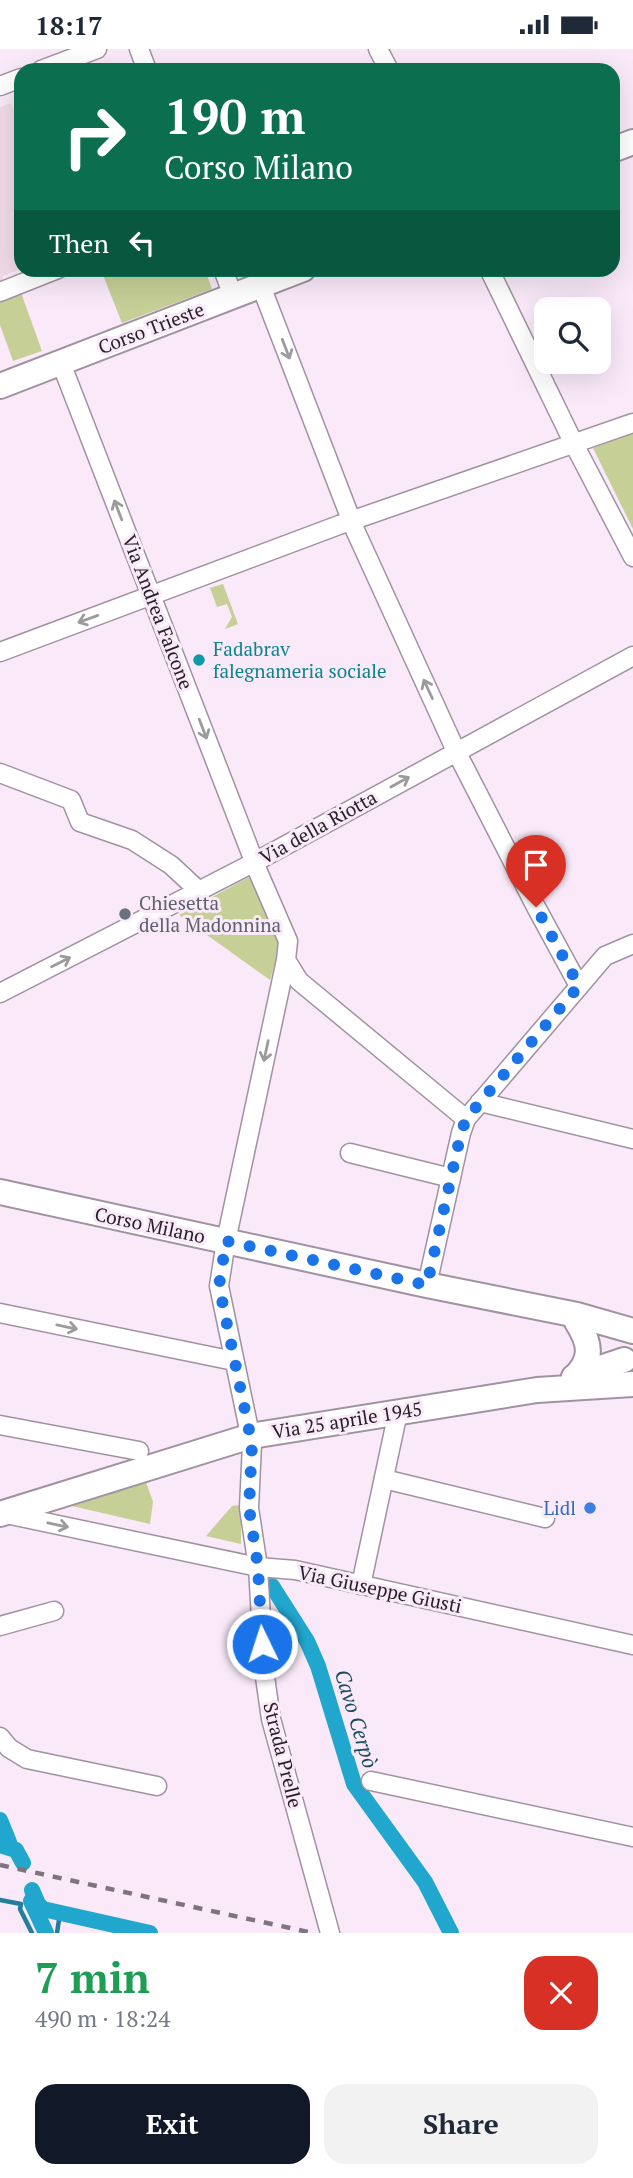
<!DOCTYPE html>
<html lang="en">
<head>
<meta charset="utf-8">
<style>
  :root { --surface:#fff; --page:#f2f2f3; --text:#1f2937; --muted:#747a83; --accent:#111827 }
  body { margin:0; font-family:"PT Serif",serif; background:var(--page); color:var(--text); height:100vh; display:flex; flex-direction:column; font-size:26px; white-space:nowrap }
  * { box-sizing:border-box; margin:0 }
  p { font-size:23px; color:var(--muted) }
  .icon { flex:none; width:38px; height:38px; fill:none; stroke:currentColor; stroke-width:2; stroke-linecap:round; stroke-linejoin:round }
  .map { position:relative; height:1884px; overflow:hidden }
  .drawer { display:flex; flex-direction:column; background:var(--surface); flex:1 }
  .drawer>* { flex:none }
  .top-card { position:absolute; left:14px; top:14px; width:606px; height:214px; border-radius:21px; box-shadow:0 7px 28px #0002; background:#0b6e4f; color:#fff; overflow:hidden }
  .tools { position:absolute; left:534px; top:248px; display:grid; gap:14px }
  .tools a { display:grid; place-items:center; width:77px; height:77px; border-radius:14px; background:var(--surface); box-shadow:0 7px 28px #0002; font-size:35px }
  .pin { position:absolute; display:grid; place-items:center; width:60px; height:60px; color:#fff; margin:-72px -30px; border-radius:50% 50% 50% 0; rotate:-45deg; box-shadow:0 0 7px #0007 }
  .pin .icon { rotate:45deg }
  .me { position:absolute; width:77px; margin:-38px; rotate:356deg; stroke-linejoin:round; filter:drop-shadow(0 0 5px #0008) }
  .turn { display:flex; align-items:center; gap:24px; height:147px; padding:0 35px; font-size:32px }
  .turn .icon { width:91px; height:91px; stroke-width:2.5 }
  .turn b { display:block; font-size:49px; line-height:60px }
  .then { display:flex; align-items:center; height:66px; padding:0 35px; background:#0003; gap:14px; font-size:26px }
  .round { display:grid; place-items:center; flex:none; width:74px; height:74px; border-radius:21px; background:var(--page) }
  .head { display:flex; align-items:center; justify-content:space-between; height:119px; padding:0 35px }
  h1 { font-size:42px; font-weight:700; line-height:52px; color:#1e9e55 }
  .action { display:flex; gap:14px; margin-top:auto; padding:14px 35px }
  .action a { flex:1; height:80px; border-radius:21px; background:var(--accent); color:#fff; font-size:28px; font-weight:700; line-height:80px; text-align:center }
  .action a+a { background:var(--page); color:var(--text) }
  .status { display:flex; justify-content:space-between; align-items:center; height:49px; padding:0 35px; background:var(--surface); direction:ltr }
  .status svg { height:19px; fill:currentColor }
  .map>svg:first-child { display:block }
  .education { fill:#f0dae8 }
  .green { fill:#c6cf96 }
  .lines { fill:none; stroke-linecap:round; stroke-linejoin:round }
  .stream { stroke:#227e9b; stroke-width:4.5 }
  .canal { stroke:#21a7ce; stroke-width:16 }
  .street-casing { stroke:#a192a1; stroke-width:21 }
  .secondary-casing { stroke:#a192a1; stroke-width:28 }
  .street { stroke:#fff; stroke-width:18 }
  .secondary { stroke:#fff; stroke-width:24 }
  .rail { stroke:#7e747e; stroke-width:4.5; stroke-dasharray:9 9; stroke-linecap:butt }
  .oneway { stroke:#9d9a9d }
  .route { stroke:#1a73e8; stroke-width:12; stroke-dasharray:0 21.6 }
  .culture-dot { fill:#0f9aa8; stroke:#f9e9f9; stroke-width:2.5 }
  .worship-dot { fill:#6b7280; stroke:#f9e9f9; stroke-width:2.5 }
  .shop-dot { fill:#3f7fe0; stroke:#f9e9f9; stroke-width:2.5 }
  .labels { text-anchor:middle; stroke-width:6; stroke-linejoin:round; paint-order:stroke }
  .street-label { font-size:19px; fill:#251f25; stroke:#f9e9f9 }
  .culture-label { font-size:19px; fill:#0d838f; stroke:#f9e9f9; text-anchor:start }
  .worship-label { font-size:19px; fill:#5b616d; stroke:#f9e9f9; text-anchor:start }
  .shop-label { font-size:19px; fill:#366cbe; stroke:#f9e9f9; text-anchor:end }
  .water-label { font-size:21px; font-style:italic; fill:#194c5d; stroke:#f9e9f9 }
</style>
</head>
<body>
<div class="status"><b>18:17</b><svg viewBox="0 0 49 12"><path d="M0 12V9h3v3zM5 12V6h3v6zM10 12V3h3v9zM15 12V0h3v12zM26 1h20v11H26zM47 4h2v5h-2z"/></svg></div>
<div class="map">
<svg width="633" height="1884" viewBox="0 0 633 1884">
  <rect width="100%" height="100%" fill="#f9e9f9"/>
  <path class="education" d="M11,54L21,81V220L2,227L5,234L0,235V58Z"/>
  <g class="green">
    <path d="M101,221H205L212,240L122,274Z"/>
    <path d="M20,241L42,302L13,312L0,276V249Z"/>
    <path d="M633,384V480L593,399Z"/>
    <path d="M223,535L238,575L225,580L232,568L227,555L217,558L210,539Z"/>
    <path d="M251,827L278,891L275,915L270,931L179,866Z"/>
    <path d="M146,1433L153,1453L150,1475L72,1457Z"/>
    <path d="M241,1456V1495L206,1487L232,1457Z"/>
  </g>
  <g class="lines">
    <g class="stream">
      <path d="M0,1851L21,1855L20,1860L32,1884"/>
      <path d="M57,1884L60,1864"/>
    </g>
    <g class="canal">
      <path d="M272,1537L307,1592L318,1617L354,1735L425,1833L451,1884"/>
      <path d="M0,1771L9,1793"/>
      <path d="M0,1796L16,1801L23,1814"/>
      <path d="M32,1841L38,1855L43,1860L150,1884"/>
      <path d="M31,1852L46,1884"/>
    </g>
    <g class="street-casing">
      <g id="street">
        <path d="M139,0L147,21"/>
        <path d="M378,0L389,21"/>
        <path d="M41,21L97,0"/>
        <path d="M0,37L21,29"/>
        <path d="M223,220L233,247"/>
        <path d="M489,220L574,395L633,508"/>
        <path d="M261,237L355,481L456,702L536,858L579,937"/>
        <path d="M0,243L58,220"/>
        <path d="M61,314L259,825L288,892L286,911L299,932L466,1070"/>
        <path d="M0,603L339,476L633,374"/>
        <path d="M0,724L71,751L80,773L132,791L171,816L199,842"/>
        <path d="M286,911L226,1192L219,1237L252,1395L249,1459L258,1518L264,1621L271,1670L330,1884"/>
        <path d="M0,944L255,813L633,607"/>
        <path d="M480,1053L633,1090"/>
        <path d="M350,1104L451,1129"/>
        <path d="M427,1236L461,1084L466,1070L605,907L633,895"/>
        <path d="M0,1264L234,1312"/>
        <path d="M0,1376L139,1402"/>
        <path d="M384,1430L545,1469"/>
        <path d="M6,1465L258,1518L295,1521L633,1596"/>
        <path d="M361,1536L398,1363"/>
        <path d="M0,1577L54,1562"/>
        <path d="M0,1688L9,1699L27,1710L157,1737"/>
        <path d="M371,1732L633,1788"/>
      </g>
    </g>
    <g class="secondary-casing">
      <g id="secondary">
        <path d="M612,101L633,93"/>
        <path d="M0,337L303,220"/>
        <path d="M0,1143L427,1236L577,1266L633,1282"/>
        <path d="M574,1328L624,1311"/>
        <path d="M574,1329C593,1310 591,1295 577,1273"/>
        <path d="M0,1465L251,1387L537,1341L633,1335"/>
      </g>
    </g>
    <use href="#street" class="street"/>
    <use href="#secondary" class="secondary"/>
    <path class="rail" d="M0,1816L313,1884"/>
  </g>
  <defs><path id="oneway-shaft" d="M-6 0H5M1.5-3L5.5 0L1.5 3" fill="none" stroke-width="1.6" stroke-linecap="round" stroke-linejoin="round" transform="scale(1.75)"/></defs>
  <g class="oneway">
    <use href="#oneway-shaft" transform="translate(286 300) rotate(69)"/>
    <use href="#oneway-shaft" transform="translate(118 461) rotate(-111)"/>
    <use href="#oneway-shaft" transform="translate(88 570) rotate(160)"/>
    <use href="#oneway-shaft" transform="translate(428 640) rotate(-115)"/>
    <use href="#oneway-shaft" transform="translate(203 680) rotate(69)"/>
    <use href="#oneway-shaft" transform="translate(400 733) rotate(-29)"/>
    <use href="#oneway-shaft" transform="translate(61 913) rotate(-27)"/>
    <use href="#oneway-shaft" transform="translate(266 1002) rotate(102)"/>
    <use href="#oneway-shaft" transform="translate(67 1278) rotate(12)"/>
    <use href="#oneway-shaft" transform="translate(58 1476) rotate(12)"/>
  </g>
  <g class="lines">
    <path class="route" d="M262,1595L258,1518L249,1459L252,1395L219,1237L226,1192L427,1236L461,1084L466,1070L579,937L536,858"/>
  </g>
  <circle class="culture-dot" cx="199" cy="611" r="7"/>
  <circle class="worship-dot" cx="125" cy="865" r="7"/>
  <circle class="shop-dot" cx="590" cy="1459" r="7"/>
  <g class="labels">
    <g class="street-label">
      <text transform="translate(151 279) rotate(-21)" y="7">Corso Trieste</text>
      <text transform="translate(158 563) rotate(69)" y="7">Via Andrea Falcone</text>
      <text transform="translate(318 778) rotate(-29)" y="7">Via della Riotta</text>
      <text transform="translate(150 1176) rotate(12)" y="7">Corso Milano</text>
      <text transform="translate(347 1371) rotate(-9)" y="7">Via 25 aprile 1945</text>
      <text transform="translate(380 1540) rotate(12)" y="7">Via Giuseppe Giusti</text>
      <text transform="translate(283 1706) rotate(76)" y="7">Strada Prelle</text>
    </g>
    <g class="culture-label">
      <text x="213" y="607">Fadabrav<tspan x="213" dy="22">falegnameria sociale</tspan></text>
    </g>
    <g class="worship-label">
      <text x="139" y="861">Chiesetta<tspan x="139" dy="22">della Madonnina</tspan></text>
    </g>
    <g class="shop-label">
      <text x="576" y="1466">Lidl</text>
    </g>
    <g class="water-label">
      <text transform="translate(356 1670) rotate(73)" y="7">Cavo Cerpò</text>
    </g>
  </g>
</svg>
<div class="tools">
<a><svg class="icon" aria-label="search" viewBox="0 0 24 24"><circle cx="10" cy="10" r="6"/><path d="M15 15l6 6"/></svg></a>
</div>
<div class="pin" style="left:536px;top:858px;background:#d93025"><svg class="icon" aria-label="arrive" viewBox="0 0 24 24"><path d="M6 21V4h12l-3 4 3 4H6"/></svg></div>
<svg class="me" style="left:262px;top:1595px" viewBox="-20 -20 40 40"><circle r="17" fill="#1a73e8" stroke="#fff" stroke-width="3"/><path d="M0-11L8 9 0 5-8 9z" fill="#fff"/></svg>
<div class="top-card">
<div class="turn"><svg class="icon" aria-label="right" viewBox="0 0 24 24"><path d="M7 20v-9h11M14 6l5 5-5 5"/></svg><div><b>190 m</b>Corso Milano</div></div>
<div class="then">Then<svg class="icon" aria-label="left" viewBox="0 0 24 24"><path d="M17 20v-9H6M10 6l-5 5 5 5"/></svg></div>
</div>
</div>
<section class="drawer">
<div class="head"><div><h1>7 min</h1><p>490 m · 18:24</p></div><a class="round" style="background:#d93025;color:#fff"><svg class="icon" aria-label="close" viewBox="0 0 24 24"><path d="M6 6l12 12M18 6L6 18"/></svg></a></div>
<div class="action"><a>Exit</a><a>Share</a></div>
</section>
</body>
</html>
